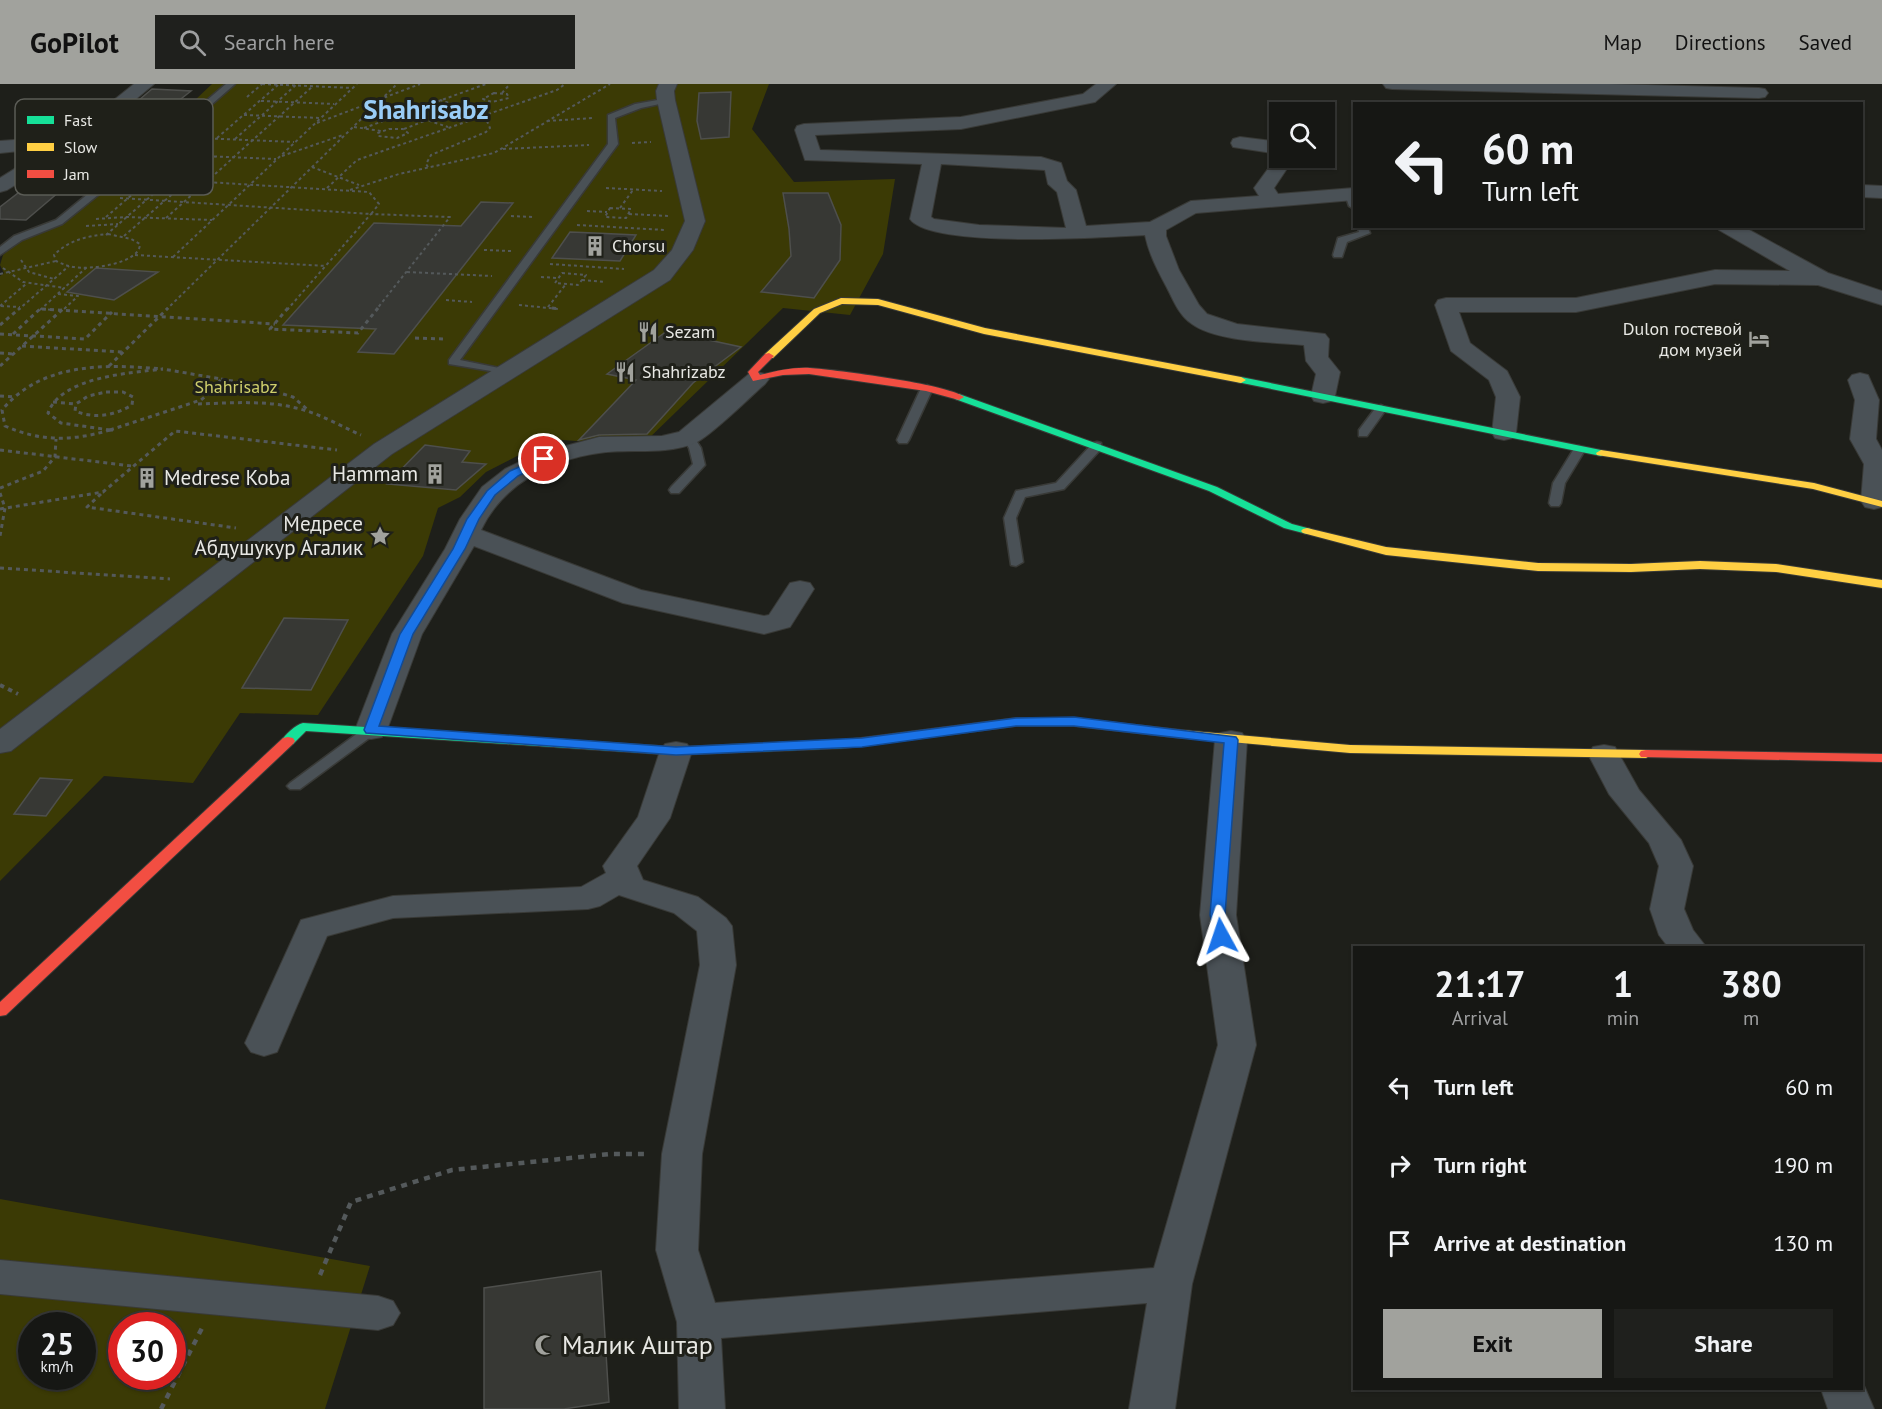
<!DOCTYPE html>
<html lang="en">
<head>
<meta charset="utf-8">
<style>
  :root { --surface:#161714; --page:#1f201d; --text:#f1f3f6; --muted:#9e9fa0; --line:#353634; --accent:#a1a29d }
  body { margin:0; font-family:"PT Sans",sans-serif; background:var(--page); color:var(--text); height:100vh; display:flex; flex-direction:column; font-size:22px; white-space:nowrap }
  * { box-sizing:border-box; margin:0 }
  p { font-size:20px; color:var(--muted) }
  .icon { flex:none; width:33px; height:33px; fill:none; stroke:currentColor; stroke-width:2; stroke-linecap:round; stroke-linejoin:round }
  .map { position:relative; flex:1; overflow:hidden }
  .details { position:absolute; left:1353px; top:862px; width:510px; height:444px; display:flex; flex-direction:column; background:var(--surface); border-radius:0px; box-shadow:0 2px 4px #0004,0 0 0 2px var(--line) }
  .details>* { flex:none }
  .hud { position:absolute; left:1353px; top:18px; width:510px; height:126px; border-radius:0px; box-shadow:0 2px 4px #0004,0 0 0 2px var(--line); background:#161714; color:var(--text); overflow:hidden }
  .fabs { position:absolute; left:1269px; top:18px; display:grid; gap:12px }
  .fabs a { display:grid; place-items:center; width:66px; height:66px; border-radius:0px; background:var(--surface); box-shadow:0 2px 4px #0004,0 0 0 2px var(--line); font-size:30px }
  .speed { position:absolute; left:18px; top:1228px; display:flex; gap:12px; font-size:30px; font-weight:700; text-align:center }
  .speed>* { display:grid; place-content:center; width:78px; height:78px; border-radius:50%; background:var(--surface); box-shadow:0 2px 4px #0004,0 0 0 2px var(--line); line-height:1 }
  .speed small { font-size:15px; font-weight:400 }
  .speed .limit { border:9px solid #d22; background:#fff; color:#111 }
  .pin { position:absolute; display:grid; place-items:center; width:51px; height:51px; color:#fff; margin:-26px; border:3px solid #fff; border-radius:50%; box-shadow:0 2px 6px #0007 }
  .me { position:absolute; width:66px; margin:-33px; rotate:355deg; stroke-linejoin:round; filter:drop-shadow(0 0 4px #0008) }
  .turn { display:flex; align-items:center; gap:21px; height:126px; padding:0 30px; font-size:27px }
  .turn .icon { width:78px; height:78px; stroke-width:2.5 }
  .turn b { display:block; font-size:42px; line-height:51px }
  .eta { display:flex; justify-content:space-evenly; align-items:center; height:102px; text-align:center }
  .eta b { font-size:36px; font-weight:800; line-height:42px }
  .button { display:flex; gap:12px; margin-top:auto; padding:12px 30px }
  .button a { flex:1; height:69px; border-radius:0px; background:var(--accent); color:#111; font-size:24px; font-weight:800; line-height:69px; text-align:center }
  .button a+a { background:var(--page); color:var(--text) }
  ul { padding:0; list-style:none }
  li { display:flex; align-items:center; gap:18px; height:78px; padding:0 30px }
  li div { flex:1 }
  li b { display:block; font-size:22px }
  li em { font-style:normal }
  header { display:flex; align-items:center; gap:36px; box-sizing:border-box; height:84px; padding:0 30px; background:var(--accent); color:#111 }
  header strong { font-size:28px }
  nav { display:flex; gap:33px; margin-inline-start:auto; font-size:21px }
  .search { width:420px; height:54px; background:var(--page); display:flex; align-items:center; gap:15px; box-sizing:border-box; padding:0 21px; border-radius:0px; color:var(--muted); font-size:22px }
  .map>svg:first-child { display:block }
  .green { fill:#3b3a05; fill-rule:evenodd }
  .building { fill:#373834; stroke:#4e4f4c; stroke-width:1.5 }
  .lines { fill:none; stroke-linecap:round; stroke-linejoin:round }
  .lane-casing { stroke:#393a37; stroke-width:3 }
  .street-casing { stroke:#393a37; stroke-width:2 }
  .fast-casing { stroke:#393a37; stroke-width:2 }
  .slow-casing { stroke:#393a37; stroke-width:2 }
  .jam-casing { stroke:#393a37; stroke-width:2 }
  .path-far3 { stroke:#54595b; stroke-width:2; stroke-dasharray:3 3; stroke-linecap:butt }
  .path-far2 { stroke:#54595b; stroke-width:3; stroke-dasharray:4 4; stroke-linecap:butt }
  .path-far1 { stroke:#54595b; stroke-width:4; stroke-dasharray:4.5 4.5; stroke-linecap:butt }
  .path { stroke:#54595b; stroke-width:4.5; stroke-dasharray:6 6; stroke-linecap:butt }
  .lane { fill:#4a5156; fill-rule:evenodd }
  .street { fill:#4a5156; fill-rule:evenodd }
  .fast { fill:#16e098; fill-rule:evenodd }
  .slow { fill:#ffcf43; fill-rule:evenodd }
  .jam { fill:#f24e42; fill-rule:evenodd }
  .route { fill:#1a73e8; stroke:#114b97; stroke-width:1.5 }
  .labels { text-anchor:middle; stroke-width:6; stroke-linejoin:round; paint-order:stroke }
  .far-poi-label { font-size:18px; fill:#e8e8e4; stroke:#1f2019; text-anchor:start }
  .far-park-label { font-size:18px; fill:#cfcf6c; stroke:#1f2019 }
  .poi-label { font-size:21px; fill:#e8e8e4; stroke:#1f2019; text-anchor:end }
  .near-poi-label { font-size:26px; fill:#e8e8e4; stroke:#1f2019; text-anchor:start }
  .far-town-label { font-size:27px; font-weight:bold; fill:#99cdf6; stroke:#1f2019 }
  .key { fill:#1f2019; stroke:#5b5c56; stroke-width:1.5 }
  .key-label { font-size:16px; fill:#e8e8e4 }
</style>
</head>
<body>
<header>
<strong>GoPilot</strong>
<div class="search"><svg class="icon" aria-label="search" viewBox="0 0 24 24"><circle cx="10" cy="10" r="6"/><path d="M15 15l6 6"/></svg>Search here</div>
<nav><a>Map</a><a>Directions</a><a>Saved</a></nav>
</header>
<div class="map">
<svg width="1882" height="1325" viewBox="0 0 1882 1325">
  <rect width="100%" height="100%" fill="#1e1f1a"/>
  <g class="green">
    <path d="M212,0H769L752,45L794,98L895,95L883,170L850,231L783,224L641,362L550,355L486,388L460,413L438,424L423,472L318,631L240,629L193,699L104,692L0,797V192L4,189L0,181L3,171L16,158L66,138Z"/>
    <path d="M0,1115L370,1182L325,1325H0ZM32,1242H82V1293H32ZM122,1242H172V1293H122Z"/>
  </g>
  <g class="building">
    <path d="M152,5L191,7L158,33L120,32Z"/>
    <path d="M731,8L729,53L701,55L697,37L699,9Z"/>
    <path d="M44,89L79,91L26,136L0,135V123Z"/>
    <path d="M783,109H828L841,141L840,176L814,214L761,208L791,172L789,145Z"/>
    <path d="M481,118L513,119L394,270L358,268L376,245L283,241L374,139L461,142Z"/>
    <path d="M570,148L595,149L636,151L620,177L552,174Z"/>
    <path d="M96,184L158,188L114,216L67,208Z"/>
    <path d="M667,247L741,263L693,299L647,350L599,351L579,356L636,296L607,290Z"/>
    <path d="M425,361L470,367L462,378L486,380L456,406L387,400Z"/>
    <path d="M284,534L348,536L311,606L242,604Z"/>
    <path d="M40,694L72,696L46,732L14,730Z"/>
    <path d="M601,1187L609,1318L564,1325H484V1204Z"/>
  </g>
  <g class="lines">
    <g class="lane-casing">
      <g id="lane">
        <path d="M226,0H235L172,55L160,61L62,140L22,156L0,171V163L14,152L56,136L148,61L75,59L72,58V54L156,56L166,51Z"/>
        <path d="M669,14V18L641,24L615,34L618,60L460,276L509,286V290L449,280V276L608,60V31L635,20Z"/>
        <path d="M1350,107L1354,110V125L1349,122L1345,110Z"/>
        <path d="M1357,142H1367L1370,149L1347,158L1342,173H1334L1333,171L1338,154L1359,148Z"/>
        <path d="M927,301L933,304L909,356L907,359H899L897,356L921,304Z"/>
        <path d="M1381,321L1387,324L1367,352H1359V346L1377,322Z"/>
        <path d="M688,349L692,350L701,364L705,381L679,409H671L669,406L671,403L693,380L689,364L682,353Z"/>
        <path d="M1097,358L1101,359V365L1064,405L1025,413L1016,434L1023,478L1016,482L1011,481L1004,434L1016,407L1056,399L1093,359Z"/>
        <path d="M1579,362L1585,366L1565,399L1561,419L1559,422H1551L1549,419L1553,399L1575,363Z"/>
        <path d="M371,642L378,646L376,649L300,705H290L287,702L290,699L366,643Z"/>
      </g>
    </g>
    <g class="street-casing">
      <g id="street">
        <path d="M134,0H154L82,60L7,106L0,108V94L48,64L0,69V57L69,52Z"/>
        <path d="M659,0H677L674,7L675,16L705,137L693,166L670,196L392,370L11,667L0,669V645L374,360L654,186L672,166L685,137L657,16L656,7Z"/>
        <path d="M1096,0H1116L1095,18L961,45L815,51L820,66L1041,73L1061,79L1067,97L1076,106L1086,142L1150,138L1191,117L1259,112L1254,104L1279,70L1233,63L1231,59L1233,55L1240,53L1280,58V74H1294L1274,104L1278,110L1354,104V116L1196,129L1166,146V152L1179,186L1199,221L1207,230L1237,240L1325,250L1329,255L1328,273L1340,288L1335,312L1332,317L1323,319L1314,317L1311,312L1316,290L1306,277L1304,261C1273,258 1217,258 1192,240C1179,232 1173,215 1166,202C1157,185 1149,170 1145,151C1107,153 931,165 910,135L922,80L805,76L795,46L797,42L804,40L961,33L1083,10ZM941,80L1045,86L1048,100L1057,108L1066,144L979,141L934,135L931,133Z"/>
        <path d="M1383,0H1610L1759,4L1765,5L1768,9L1765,13L1759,14L1392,5L1386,4Z"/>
        <path d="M1862,101L1882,102V114L1862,113Z"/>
        <path d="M1716,142H1742L1828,189L1882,207V221L1818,201L1715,200L1576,228H1459L1470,259L1507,287L1520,313L1516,349L1513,354L1504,356L1495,354L1492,349L1496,313L1489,296L1451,267L1435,221L1438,216L1446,214H1576L1715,186L1790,187L1719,146Z"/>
        <path d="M757,288L765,290L769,295L765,300C750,313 710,353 695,359C663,372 631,364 599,369C550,376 503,400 481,446L641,506L764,532L769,531L790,499L800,497L810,499L814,505L790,543L764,550L623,519L474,462L422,550L387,646L382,653L371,655L360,653L355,646L392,550L445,465L460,435L482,403L505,385L536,370L599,353L662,352L679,348L749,290Z"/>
        <path d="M1860,289L1868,291L1879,316L1876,355L1882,366V423L1874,425L1865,423L1861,417L1864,380L1850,355L1855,316L1848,296L1852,291Z"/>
        <path d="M1231,647L1242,649L1247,656L1236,831L1256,961L1192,1200L1175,1325H1129L1147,1219L721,1254L725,1325H679L677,1238L656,1166L662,1070L700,881L697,847L674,829L619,811L600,822L588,825L393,834L327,852L277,968L264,972L251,968L245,959L301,836L393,812L581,803L606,789L603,782L638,733L660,667L665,660L676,658L687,660L692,667L670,734L637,782L643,796L698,813L726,834L732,842L736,881L702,1070L698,1166L715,1219L1154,1184L1218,961L1200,831L1215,656L1220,649Z"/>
        <path d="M1604,661L1615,663L1639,706L1681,756L1693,782L1684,825L1693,846L1707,864H1669L1659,851L1650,825L1659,782L1649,759L1609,710L1588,670L1593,663Z"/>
        <path d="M0,1176L378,1212L393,1217L400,1229L393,1241L378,1246L0,1210Z"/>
        <path d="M1862,1297L1874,1325H1828L1821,1305H1862Z"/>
      </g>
    </g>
    <g class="fast-casing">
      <g id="fast">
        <path d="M1241,293L1601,366L1606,369L1601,372L1237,298V294Z"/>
        <path d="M959,310L1217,403L1292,440L1311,445L1313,447L1307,450L1284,444L1209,407L955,315L954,313Z"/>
        <path d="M303,639L676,663L845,656L852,660L845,664L676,671L306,647L293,660H283L281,657C286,650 295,641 303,639Z"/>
      </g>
    </g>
    <g class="slow-casing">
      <g id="slow">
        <path d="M841,214L878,215L985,244L1241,293L1246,296L1241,299L984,250L878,221L842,220L820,229L773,274H765V270L814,225Z"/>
        <path d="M1601,366L1814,399L1882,417V423L1813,405L1597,371L1596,369Z"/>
        <path d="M1307,444L1386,463L1538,479L1631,480L1700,477L1776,480L1882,496V504L1776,488L1700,485L1631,488L1538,487L1386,471L1303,449L1301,447L1303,445Z"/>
        <path d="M1181,646L1350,661L1646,666L1653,670L1646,674L1350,669L1176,653L1174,650L1176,647Z"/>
      </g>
    </g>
    <g class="jam-casing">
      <g id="jam">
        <path d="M769,269L774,272L758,288L760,291C776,287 793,283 810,284C836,286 948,300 964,313L959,316L926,307L809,290L783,291L753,297L748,288L765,270Z"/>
        <path d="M1016,634H1074L1181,646L1188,650L1181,654L1074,642H1016L845,664L838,660L845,656Z"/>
        <path d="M288,653L293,654L295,657L293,660L6,931L0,932V918L283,654Z"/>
        <path d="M1646,666L1882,670V678L1641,673L1639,670L1641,667Z"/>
      </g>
    </g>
    <g class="path-far3">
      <path d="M262,0L353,4"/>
      <path d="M494,9L507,10L509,14L492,18L483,15Z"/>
      <path d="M502,9L510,0"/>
      <path d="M247,13L262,0"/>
      <path d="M261,17L334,20"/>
      <path d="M406,29L448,43"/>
      <path d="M244,31L320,34"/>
      <path d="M547,37L593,34"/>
      <path d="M317,39L420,0"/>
      <path d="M354,43L381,47"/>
      <path d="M364,44L486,0"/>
      <path d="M389,45H403L408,49L397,54L378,52V49Z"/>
      <path d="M404,45L427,36"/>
      <path d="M197,54L294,58"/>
      <path d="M217,54L278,1"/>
      <path d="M235,55L296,1"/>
      <path d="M632,59L651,58"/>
      <path d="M503,65L589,61"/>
      <path d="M178,71L276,75"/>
      <path d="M282,72L343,51"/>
      <path d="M312,83L359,101"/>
      <path d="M428,83L426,80L431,71L486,48L490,44L484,30L440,16"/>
      <path d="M327,104L357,76L557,6L565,0"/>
      <path d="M606,104L662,107"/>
      <path d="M350,106L399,90L494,69L610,0"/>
      <path d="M120,114L371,130L379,120L369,108L206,98"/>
      <path d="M610,124L631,125L626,134L605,133Z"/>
      <path d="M620,124L633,106"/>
      <path d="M587,127L607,128"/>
      <path d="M629,130L669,132"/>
      <path d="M511,132L534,133"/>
      <path d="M106,133L177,72"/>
      <path d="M166,134L313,2"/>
      <path d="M96,135L126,133L212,136"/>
      <path d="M577,141L665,146"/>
      <path d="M86,142L118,140"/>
      <path d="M108,150L131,155L140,160C140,180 89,186 74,183C67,182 62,180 56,177L54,171C69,156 87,152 108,150Z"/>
      <path d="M106,151L197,72"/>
      <path d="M124,152L215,73"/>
      <path d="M484,166L511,167"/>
      <path d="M135,171L326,182"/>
      <path d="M173,173L357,0"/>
      <path d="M21,176L29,188L54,195"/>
      <path d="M550,180L624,185"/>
      <path d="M3,184L23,198L65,204"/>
      <path d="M407,188L492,192"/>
      <path d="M562,189L586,191L578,201L555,199Z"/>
      <path d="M0,190L56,177"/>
      <path d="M541,193L558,194"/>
      <path d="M582,196L605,198"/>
      <path d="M58,210L78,212L63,226"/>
      <path d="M446,216L472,218"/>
      <path d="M519,221L559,225"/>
      <path d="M0,222L26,200"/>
      <path d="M1,222L20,223"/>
      <path d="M548,223L566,200"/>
      <path d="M42,225L54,226"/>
      <path d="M18,226L69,182"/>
      <path d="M40,226L87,183"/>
      <path d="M166,226L397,0"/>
      <path d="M287,226L371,130L450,133L376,226"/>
    </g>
    <g class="path-far2">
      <path d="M288,224L270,245L358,249L378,224"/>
      <path d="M552,224L559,225"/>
      <path d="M42,225L275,240"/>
      <path d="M0,241L20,224"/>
      <path d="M0,250L85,255L112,228"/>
      <path d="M13,250L41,224"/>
      <path d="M415,254L444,255"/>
      <path d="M22,262L122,268"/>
      <path d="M0,269L13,270"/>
      <path d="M0,282L64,224"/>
      <path d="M109,282L168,224"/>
      <path d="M221,295L250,300L293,313L308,326"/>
      <path d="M106,308H123L133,313L132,321C113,332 95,335 75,327L76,320L88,312Z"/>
      <path d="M0,312L14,313"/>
      <path d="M53,318L76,320"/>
      <path d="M198,320C230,319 264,316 296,324C319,329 340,342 361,351"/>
      <path d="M110,346H113"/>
      <path d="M110,346C73,357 41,358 5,342L2,326C42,278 105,280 163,285"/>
      <path d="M110,346L61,339L48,329C61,293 129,289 163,285"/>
      <path d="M110,346L201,316L215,304L221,295L163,285"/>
      <path d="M0,366L132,382"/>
      <path d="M0,404L43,387L55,373L56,355"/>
      <path d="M0,409L5,424L0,452"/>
      <path d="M101,410L87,423L236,444"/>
      <path d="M0,425L103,408L175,347L337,366"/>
      <path d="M0,484L170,495"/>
    </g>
    <path class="path-far1" d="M0,601L18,610"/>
    <g class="path">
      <path d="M320,1191L351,1118L452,1086L610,1070H646"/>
      <path d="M161,1325L202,1244"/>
    </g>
    <use href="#lane" class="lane"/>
    <use href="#street" class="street"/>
    <use href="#fast" class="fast"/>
    <use href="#slow" class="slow"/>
    <use href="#jam" class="jam"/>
  </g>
  <path class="route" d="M544,372L548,373V378L518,392L495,411L479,435L465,465L413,550L379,642L676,663L862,654L1016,634L1074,633L1236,653L1238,656L1225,831L1229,852L1227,856H1216L1210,831L1224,659L1074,642H1016L862,663L676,671L366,649L364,646L400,550L453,465L467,435L487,407L510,387Z"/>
  <defs>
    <g id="building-bare" transform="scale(1.62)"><path d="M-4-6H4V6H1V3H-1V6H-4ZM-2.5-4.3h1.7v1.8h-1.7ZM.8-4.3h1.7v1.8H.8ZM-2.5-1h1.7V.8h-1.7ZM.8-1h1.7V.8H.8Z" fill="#a1a29d" stroke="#1f2019" stroke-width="2.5" paint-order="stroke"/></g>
    <g id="restaurant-bare" transform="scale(1.62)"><path d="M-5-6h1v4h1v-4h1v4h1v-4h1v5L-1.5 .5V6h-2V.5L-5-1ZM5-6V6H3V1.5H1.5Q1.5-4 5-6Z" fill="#a1a29d" stroke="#1f2019" stroke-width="2.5" paint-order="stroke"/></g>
    <g id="hotel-bare" transform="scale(1.62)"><path d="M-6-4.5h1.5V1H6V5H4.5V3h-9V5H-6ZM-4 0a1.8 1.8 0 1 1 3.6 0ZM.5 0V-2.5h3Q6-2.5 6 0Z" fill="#a1a29d" stroke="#1f2019" stroke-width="2.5" paint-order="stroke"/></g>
    <g id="sight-bare" transform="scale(1.62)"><path d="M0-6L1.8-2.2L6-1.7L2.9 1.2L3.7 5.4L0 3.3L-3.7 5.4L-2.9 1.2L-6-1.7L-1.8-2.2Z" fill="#a1a29d" stroke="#1f2019" stroke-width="2.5" paint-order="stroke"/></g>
    <g id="mosque-bare" transform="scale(1.62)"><path d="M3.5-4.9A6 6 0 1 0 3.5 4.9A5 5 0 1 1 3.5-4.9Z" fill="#a1a29d" stroke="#1f2019" stroke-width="2.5" paint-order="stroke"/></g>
  </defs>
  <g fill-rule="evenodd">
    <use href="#building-bare" x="595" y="162"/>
    <use href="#restaurant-bare" x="648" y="248"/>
    <use href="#hotel-bare" x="1759" y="255"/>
    <use href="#restaurant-bare" x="625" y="288"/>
    <use href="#building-bare" x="435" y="390"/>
    <use href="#building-bare" x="147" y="394"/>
    <use href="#sight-bare" x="380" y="452"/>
    <use href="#mosque-bare" x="545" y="1261"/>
  </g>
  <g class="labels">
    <g class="far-poi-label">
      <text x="612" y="168">Chorsu</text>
      <text x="1742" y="251" text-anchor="end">Dulon гостевой<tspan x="1742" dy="21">дом музей</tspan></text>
      <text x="665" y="254">Sezam</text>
      <text x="642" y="294">Shahrizabz</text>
    </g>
    <g class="far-park-label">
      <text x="236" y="309">Shahrisabz</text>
    </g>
    <g class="poi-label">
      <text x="418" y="397">Hammam</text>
      <text x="164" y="401" text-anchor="start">Medrese Koba</text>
      <text x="363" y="447">Медресе<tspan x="363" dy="24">Абдушукур Агалик</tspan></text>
    </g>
    <g class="near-poi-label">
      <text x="562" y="1270">Малик Аштар</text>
    </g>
    <g class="far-town-label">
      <text x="426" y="35">Shahrisabz</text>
    </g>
  </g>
  <rect x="15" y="15" width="198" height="96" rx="9" class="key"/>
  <rect x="27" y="32" width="27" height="8" fill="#16e098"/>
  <rect x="27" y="59" width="27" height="8" fill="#ffcf43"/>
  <rect x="27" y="86" width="27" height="8" fill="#f24e42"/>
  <g class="key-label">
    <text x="64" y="42">Fast</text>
    <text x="64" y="69">Slow</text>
    <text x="64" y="96">Jam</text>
  </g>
</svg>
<div class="fabs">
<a><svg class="icon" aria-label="search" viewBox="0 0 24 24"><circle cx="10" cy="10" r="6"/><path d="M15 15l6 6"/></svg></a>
</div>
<div class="speed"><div>25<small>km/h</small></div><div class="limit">30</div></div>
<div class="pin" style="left:544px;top:375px;background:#d93025"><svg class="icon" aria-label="arrive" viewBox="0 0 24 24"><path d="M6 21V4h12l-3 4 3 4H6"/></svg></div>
<svg class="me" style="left:1221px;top:852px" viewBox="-20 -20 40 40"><path d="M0-17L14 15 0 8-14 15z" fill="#1a73e8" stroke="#fff" stroke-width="4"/></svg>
<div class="hud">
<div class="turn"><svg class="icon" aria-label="left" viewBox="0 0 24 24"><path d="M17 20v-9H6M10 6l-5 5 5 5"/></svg><div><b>60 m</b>Turn left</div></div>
</div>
<section class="details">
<div class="eta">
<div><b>21:17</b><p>Arrival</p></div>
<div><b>1</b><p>min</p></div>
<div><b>380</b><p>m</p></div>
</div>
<ul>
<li><svg class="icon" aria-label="left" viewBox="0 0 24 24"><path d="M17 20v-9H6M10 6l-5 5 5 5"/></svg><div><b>Turn left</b></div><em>60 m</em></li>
<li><svg class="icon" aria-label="right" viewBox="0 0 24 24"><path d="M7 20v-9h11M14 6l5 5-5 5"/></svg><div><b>Turn right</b></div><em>190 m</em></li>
<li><svg class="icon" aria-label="arrive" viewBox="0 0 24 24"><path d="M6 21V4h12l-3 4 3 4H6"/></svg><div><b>Arrive at destination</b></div><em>130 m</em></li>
</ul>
<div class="button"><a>Exit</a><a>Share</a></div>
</section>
</div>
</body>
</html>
